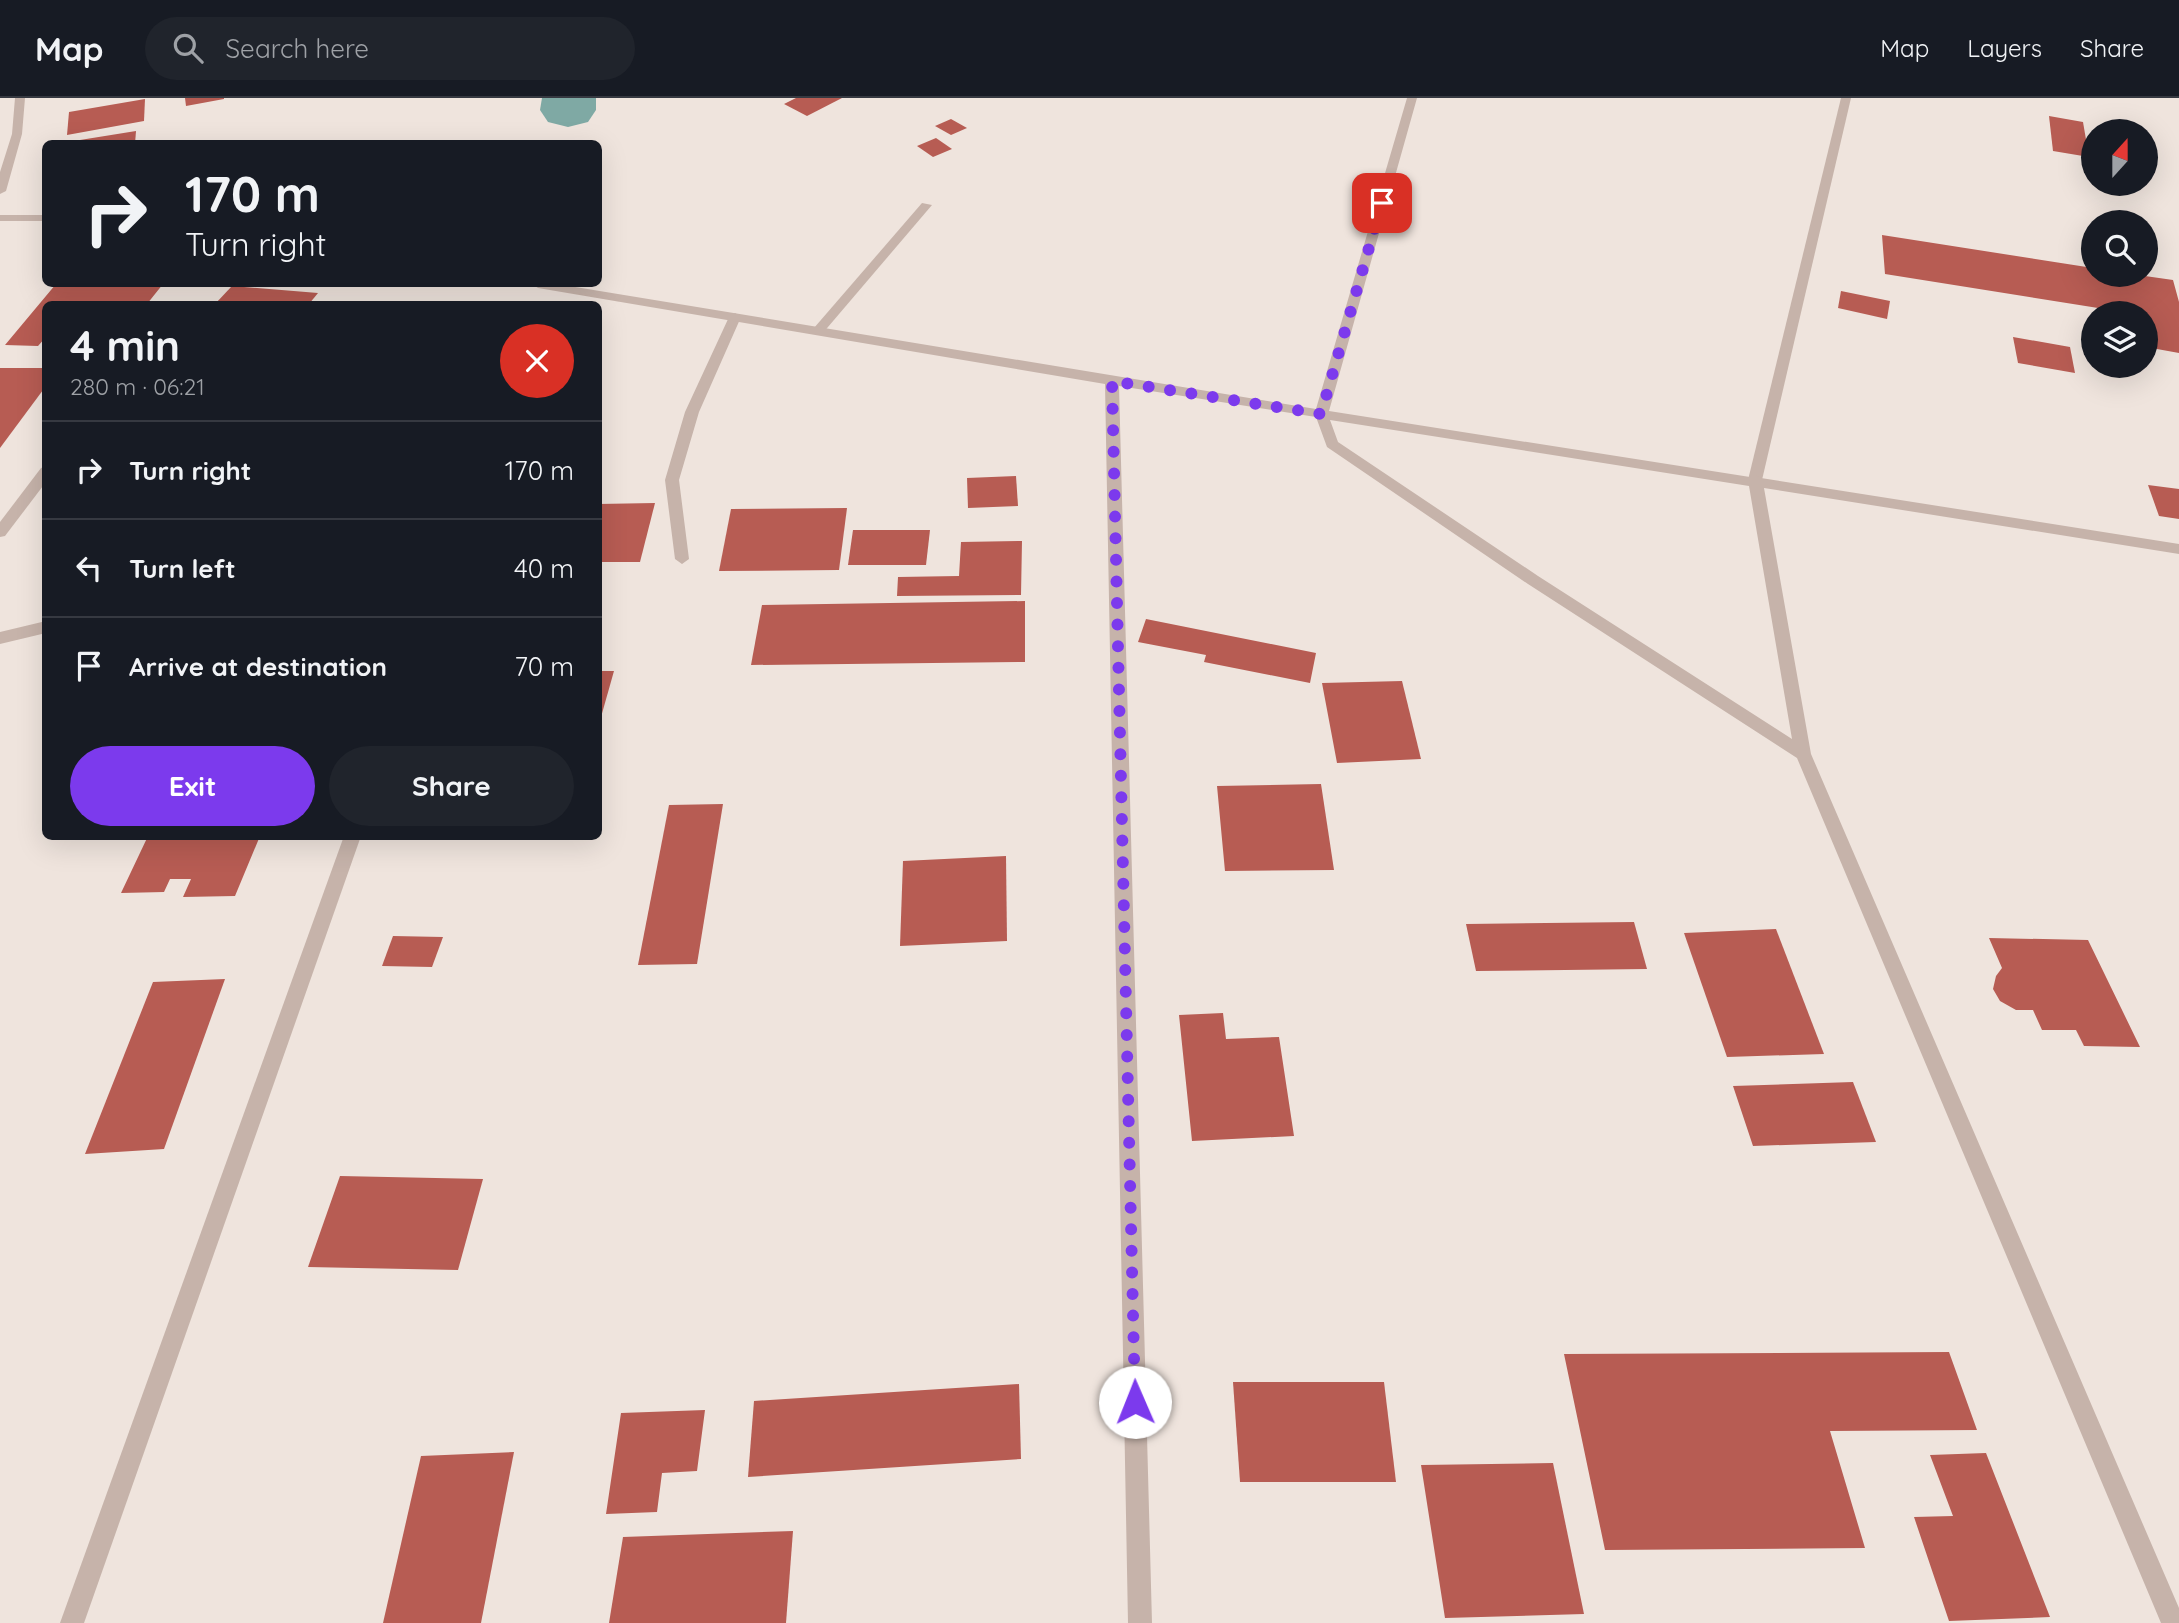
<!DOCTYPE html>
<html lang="en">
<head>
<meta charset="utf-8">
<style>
  :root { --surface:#171b24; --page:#20242c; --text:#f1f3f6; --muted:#9ea1a6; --line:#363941; --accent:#7c3aed }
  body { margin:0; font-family:Quicksand,sans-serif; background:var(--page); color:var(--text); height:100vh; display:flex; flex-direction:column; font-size:26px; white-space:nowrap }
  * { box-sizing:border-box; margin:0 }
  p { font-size:23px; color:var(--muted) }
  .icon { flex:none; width:38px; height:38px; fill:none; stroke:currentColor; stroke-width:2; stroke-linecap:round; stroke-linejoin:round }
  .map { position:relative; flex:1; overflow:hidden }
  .details { position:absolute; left:42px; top:203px; width:560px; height:539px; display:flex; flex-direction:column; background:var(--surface); border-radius:10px; box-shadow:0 7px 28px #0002 }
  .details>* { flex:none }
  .guide { position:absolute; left:42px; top:42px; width:560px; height:147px; border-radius:10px; box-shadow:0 7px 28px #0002; background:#171b24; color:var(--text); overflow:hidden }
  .needle { width:46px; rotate:21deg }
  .controls { position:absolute; left:2081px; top:21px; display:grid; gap:14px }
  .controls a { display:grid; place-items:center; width:77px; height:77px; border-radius:50%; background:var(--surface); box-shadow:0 7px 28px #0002; font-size:35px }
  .pin { position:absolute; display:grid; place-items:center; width:60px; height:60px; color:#fff; margin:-30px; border-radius:14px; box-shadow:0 4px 10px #0006 }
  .me { position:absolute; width:77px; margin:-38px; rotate:359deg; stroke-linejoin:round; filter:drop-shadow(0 0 5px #0008) }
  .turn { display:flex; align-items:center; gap:24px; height:147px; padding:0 28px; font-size:32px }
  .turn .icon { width:91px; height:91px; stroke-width:2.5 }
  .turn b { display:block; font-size:49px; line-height:60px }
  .round { display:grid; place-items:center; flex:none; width:74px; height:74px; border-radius:37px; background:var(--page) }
  .summary { display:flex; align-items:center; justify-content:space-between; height:119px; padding:0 28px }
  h1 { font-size:42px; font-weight:700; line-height:52px }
  .primary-button { display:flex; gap:14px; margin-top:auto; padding:14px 28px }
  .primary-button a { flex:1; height:80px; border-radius:42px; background:var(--accent); color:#fff; font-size:28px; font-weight:700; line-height:80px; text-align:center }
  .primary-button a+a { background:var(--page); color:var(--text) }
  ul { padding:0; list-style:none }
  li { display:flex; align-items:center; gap:21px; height:98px; padding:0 28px; border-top:2px solid var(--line) }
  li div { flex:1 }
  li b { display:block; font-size:26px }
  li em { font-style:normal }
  header { display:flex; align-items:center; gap:42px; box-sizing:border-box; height:98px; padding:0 35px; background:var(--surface); border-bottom:2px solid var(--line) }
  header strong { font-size:33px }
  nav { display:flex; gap:38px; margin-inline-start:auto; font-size:24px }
  .search { width:490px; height:63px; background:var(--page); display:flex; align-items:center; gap:18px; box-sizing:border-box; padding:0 24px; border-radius:38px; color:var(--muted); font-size:26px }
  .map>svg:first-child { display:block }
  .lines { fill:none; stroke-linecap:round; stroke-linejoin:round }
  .river { fill:#7fa9a4; fill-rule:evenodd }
  .building { fill:#b75c53 }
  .service { fill:#c6b3aa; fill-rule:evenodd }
  .minor { fill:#c6b3aa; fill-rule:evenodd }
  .tertiary { fill:#c6b3aa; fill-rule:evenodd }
  .route { stroke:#7c3aed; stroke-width:12; stroke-dasharray:0 21.6 }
</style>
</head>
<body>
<header>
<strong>Map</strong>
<div class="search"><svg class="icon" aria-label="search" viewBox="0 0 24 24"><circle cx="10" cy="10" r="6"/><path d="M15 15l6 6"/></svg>Search here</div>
<nav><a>Map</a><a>Layers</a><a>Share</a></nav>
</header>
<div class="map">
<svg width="2179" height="1525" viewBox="0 0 2179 1525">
  <rect width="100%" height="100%" fill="#efe4dd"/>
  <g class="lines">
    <path class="river" d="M542,0H596V12L588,24L568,29L548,24L540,12Z"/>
  </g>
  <g class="building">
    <path d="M185,0H224V1L186,8Z"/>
    <path d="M796,0H842L807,18L784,6Z"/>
    <path d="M145,1L144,23L67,37L69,14Z"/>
    <path d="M2049,18L2083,24L2089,59L2053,53Z"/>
    <path d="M951,21L967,30L951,37L935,28Z"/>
    <path d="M136,33L135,46H79L80,42Z"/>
    <path d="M936,40L952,51L933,59L917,48Z"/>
    <path d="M1882,137L2093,170V177H2138L2173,182L2179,204V255L2146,249V215H2118L2117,213L1885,176Z"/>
    <path d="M56,186H163L147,206H46V239L38,248L5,247Z"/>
    <path d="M232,188L318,195L309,206H215Z"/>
    <path d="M1841,193L1890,203L1887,221L1838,210Z"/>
    <path d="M2013,239L2070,249L2075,275L2018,265Z"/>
    <path d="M0,270H46V288L0,350Z"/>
    <path d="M1016,378L1018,408L968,410L967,380Z"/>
    <path d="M2148,387L2179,391V421L2159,418Z"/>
    <path d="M655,405L640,464H598V406Z"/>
    <path d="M847,410L839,472L719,473L731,411Z"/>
    <path d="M853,432H930L926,467H848Z"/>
    <path d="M1022,443L1021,497L897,498L898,479L959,478L961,444Z"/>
    <path d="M1025,503V564L751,567L762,507Z"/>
    <path d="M1146,521L1316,555L1310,585L1204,564L1206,557L1138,544Z"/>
    <path d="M598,573H614L601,619H598Z"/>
    <path d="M1402,583L1421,661L1337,665L1322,585Z"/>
    <path d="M1321,686L1334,772L1225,773L1217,688Z"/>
    <path d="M723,706L697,866L638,867L669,707Z"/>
    <path d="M148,738H260L235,798L183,799L191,781H170L164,794L121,795Z"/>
    <path d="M1006,758L1007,843L900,848L903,763Z"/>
    <path d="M1634,824L1647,871L1476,873L1466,826Z"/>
    <path d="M1776,831L1824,956L1727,959L1684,835Z"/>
    <path d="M393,838L443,839L432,869L382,868Z"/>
    <path d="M1989,840L2088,842L2140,949L2084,948L2076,932H2042L2033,912H2016L2000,903L1993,891L1996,878L2002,870Z"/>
    <path d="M225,881L164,1051L85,1056L153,884Z"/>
    <path d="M1223,915L1226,941L1279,939L1294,1038L1192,1043L1179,917Z"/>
    <path d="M1853,984L1876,1044L1753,1048L1733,988Z"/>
    <path d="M340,1078L483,1081L458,1172L308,1169Z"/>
    <path d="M1949,1254L1977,1332L1830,1333L1865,1450L1605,1452L1564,1256Z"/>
    <path d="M1233,1284H1384L1396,1384H1240Z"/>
    <path d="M1019,1286L1021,1361L748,1379L754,1303Z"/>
    <path d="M705,1312L697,1373L662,1375L657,1414L606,1416L621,1315Z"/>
    <path d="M514,1354L481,1525H383L421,1358Z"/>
    <path d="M1986,1355L2050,1519L1949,1523L1914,1419L1953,1418L1930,1357Z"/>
    <path d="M1553,1365L1584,1516L1445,1520L1421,1367Z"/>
    <path d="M793,1433L786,1525H609L623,1439Z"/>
  </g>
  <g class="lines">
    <g class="service">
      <path d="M1841,0H1851L1762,382L1755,387L1748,382Z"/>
      <path d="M922,105L932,107L822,236H814V230Z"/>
      <path d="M735,215L741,219L699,314L679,382L689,461L682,466L675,461L665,382L685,314L729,219Z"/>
    </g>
    <g class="minor">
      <path d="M1407,0H1417L1329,313L1750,379L1755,377L1761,380L2179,446V456L1764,390L1811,656L2179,1510V1525H2161L1797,660L1528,486L1327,349L1316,319L1119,288L1152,1525H1128L1105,286L538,190L532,186H557L1316,311ZM1330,322L1749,388L1792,641L1538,478L1338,344Z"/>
      <rect x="0" y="117" width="46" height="6"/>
      <path d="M46,368V384L5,438L0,439V424L41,370Z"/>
      <path d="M46,523V535L0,546V534Z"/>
      <path d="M344,738H361L84,1525H60Z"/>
    </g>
    <path class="tertiary" d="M15,0H25L22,36L6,93L0,96V74L12,36Z"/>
  </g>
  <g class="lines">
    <path class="route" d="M1135,1304L1112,283L1321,316L1382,105"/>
  </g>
</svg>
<div class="controls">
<a><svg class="needle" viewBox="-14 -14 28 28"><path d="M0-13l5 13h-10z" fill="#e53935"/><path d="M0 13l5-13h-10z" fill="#9ea1a6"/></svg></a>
<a><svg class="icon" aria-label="search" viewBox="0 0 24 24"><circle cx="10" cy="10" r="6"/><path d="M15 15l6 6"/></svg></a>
<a><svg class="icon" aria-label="layers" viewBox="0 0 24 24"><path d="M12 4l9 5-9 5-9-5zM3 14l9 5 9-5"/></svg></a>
</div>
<div class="pin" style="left:1382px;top:105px;background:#d93025"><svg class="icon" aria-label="arrive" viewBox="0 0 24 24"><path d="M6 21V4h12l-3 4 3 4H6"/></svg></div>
<svg class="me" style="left:1135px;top:1304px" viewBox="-20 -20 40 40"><circle r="19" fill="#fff"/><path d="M0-13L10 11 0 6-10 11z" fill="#7c3aed"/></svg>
<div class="guide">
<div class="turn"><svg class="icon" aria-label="right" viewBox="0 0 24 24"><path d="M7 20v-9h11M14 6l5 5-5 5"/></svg><div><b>170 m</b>Turn right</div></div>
</div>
<section class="details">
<div class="summary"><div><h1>4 min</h1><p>280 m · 06:21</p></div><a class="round" style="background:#d93025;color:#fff"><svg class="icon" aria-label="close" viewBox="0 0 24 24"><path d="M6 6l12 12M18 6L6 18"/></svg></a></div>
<ul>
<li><svg class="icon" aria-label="right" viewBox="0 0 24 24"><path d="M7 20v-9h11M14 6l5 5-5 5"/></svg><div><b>Turn right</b></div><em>170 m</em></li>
<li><svg class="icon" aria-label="left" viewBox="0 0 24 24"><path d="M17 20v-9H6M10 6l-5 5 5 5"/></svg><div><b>Turn left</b></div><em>40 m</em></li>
<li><svg class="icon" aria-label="arrive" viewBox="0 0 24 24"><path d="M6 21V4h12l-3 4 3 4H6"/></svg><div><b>Arrive at destination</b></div><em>70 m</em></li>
</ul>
<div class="primary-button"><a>Exit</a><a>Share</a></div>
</section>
</div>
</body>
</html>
